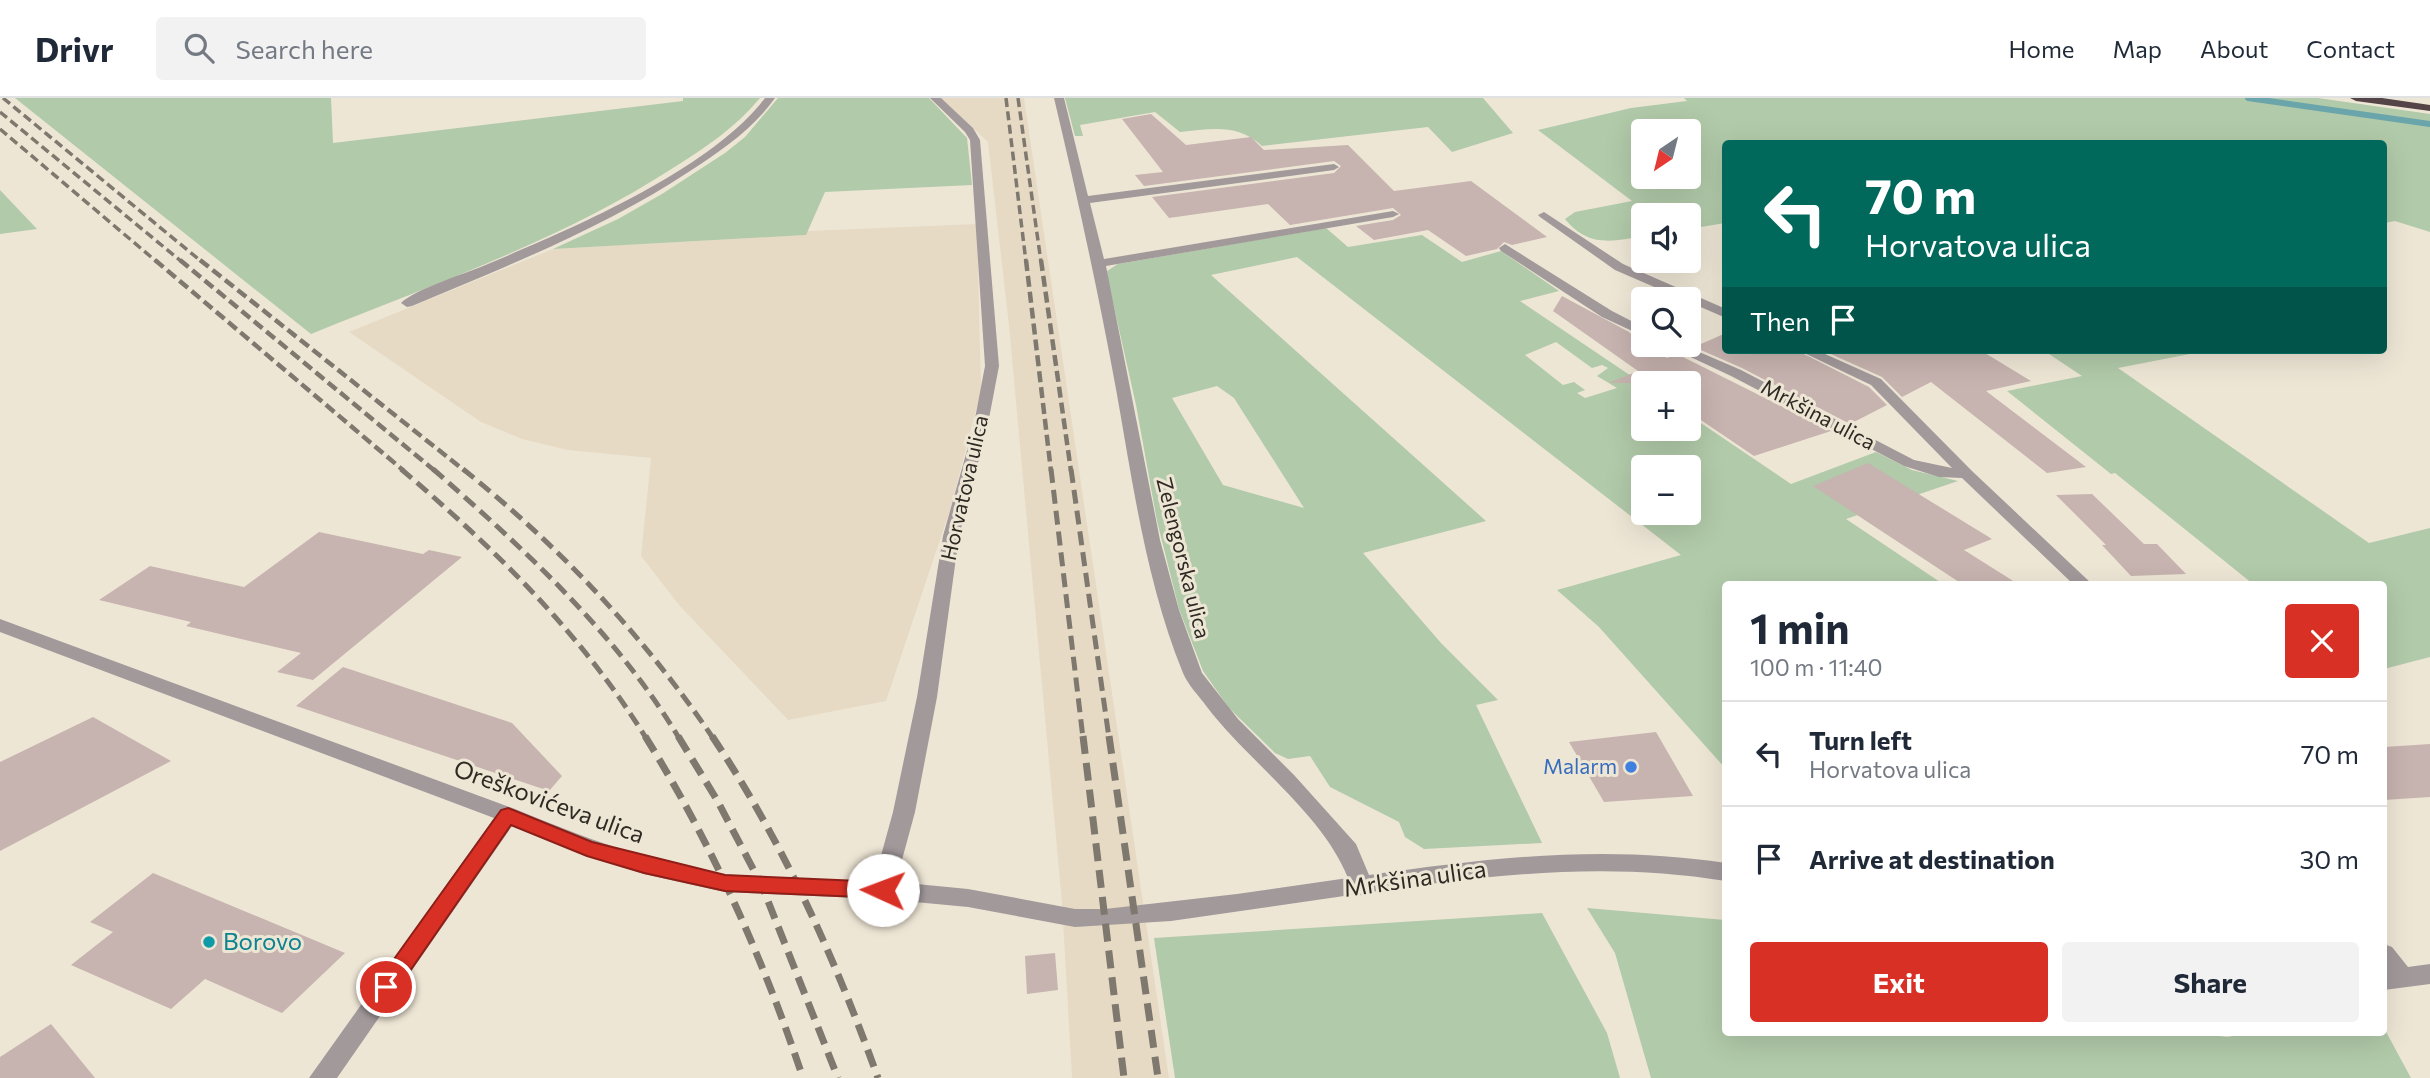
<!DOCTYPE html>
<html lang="en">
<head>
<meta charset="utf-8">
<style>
  :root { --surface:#fff; --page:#f2f2f3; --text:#1f2937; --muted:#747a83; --line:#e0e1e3; --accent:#d93025 }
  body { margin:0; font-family:Commissioner,sans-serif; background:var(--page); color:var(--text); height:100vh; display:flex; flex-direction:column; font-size:26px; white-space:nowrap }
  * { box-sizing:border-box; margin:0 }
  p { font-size:23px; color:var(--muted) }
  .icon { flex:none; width:38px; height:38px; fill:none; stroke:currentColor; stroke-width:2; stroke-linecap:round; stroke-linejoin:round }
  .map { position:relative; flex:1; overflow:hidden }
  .panel { position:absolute; left:1722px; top:483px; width:665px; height:455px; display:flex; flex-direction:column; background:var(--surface); border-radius:7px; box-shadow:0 7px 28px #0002 }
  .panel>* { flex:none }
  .hud { position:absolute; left:1722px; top:42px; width:665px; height:214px; border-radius:7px; box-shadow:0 7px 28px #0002; background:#00695c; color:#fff; overflow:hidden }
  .needle { width:46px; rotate:215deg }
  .tools { position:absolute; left:1631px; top:21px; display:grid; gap:14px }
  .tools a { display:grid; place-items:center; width:70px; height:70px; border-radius:7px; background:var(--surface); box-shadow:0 7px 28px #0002; font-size:35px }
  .pin { position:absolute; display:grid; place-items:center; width:60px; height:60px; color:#fff; margin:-30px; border:4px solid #fff; border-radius:50%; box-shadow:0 2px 7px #0007 }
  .me { position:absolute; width:77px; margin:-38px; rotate:272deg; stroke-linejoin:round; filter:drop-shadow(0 0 5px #0008) }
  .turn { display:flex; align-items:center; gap:24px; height:147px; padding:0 28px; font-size:32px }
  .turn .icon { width:91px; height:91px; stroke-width:2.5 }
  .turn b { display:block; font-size:49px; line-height:60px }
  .then { display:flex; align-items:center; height:66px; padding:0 28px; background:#0003; gap:14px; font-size:26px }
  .round { display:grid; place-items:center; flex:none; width:74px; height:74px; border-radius:7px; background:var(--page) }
  .head { display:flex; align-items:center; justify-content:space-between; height:119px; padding:0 28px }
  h1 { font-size:42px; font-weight:700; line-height:52px }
  .action { display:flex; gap:14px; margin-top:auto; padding:14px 28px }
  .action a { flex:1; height:80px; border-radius:7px; background:var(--accent); color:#fff; font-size:28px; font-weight:700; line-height:80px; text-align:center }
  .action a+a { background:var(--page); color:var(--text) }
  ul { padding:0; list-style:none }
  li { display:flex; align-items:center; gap:21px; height:105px; padding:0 28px; border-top:2px solid var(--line) }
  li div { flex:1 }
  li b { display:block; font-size:26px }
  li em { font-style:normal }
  header { display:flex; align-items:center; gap:42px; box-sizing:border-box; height:98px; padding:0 35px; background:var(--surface); border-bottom:2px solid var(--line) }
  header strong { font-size:33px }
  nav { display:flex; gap:38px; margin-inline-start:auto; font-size:24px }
  .search { width:490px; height:63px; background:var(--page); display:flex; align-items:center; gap:18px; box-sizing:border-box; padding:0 24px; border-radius:7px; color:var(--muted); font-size:26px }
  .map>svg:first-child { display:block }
  .built { fill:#e6dac4 }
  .green { fill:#b1caa9; fill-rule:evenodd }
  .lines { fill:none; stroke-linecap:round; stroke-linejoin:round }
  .stream { stroke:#69a5aa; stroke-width:6 }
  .building { fill:#c7b3af }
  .minor { fill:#a2999b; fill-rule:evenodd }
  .motorway { fill:#544347; fill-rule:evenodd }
  .rail-far3 { stroke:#7e786e; stroke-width:3.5; stroke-dasharray:9 4.5; stroke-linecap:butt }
  .rail-far2 { stroke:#7e786e; stroke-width:4.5; stroke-dasharray:11 5; stroke-linecap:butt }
  .rail-far1 { stroke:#7e786e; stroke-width:5; stroke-dasharray:14 7; stroke-linecap:butt }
  .rail { stroke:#7e786e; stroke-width:7; stroke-dasharray:18 9; stroke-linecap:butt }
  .route { fill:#d93025; stroke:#8d1f18; stroke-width:2 }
  .shop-dot { fill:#3f7fe0; stroke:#eee6d5; stroke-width:2.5 }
  .culture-dot { fill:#0f9aa8; stroke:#eee6d5; stroke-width:2.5 }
  .labels { text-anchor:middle; stroke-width:6; stroke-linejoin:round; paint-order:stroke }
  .street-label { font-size:21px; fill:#2d2923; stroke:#eee6d5 }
  .shop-label { font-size:21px; fill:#366cbe; stroke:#eee6d5; text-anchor:end }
  .near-street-label { font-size:24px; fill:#2d2923; stroke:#eee6d5 }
  .near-culture-label { font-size:24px; fill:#0d838f; stroke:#eee6d5; text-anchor:start }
</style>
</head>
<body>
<header>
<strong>Drivr</strong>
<div class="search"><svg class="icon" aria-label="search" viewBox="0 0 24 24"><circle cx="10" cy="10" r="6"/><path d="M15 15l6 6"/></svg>Search here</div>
<nav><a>Home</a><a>Map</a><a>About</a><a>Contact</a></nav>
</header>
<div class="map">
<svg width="2430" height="980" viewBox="0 0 2430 980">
  <rect width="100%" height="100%" fill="#eee6d5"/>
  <g class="built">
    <path d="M941,0H1024L1169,980H1072L1062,805L1009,228L988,44Z"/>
    <path d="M977,126L981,293L950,412L886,603L788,622L679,507L641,458L651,360L568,352L522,341L481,324L349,234L553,151L805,137L807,133Z"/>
  </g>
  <g class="green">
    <path d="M15,0H331L333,45L683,3V0H760C735,30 706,49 673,70C562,142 434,186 311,236Z"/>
    <path d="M778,0H929L967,40L972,87L825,94L806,137L553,151L618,121L662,96L725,55L745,39Z"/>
    <path d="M1065,0H1483L1513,35L1452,54L1428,29L1262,48C1238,25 1210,31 1180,34L1155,14L1080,27L1083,38H1075Z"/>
    <path d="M1684,0H2318L2430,16V134L2395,123L2384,125V46H1726L1725,125L1689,131V117H1643V138C1611,144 1588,149 1565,121L1575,114L1632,103L1538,32L1631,10L1687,3ZM1643,33H1689V79H1643Z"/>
    <path d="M0,92L37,131L0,136Z"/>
    <path d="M1326,130L1348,149L1422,137L1462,164L1501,153L1559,193L1520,203L1643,286V331H1689V317L1791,386L1876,354L1912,372L1958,383L1846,421L1943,486H1726L1725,670L1599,529L1557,492L1681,457L1297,159L1211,177L1486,423L1363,455L1441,545L1498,602L1476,607L1542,745L1424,751L1405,739L1399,724L1330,689L1310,658L1288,661L1275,655L1229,610L1203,573L1179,511L1157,423L1136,307L1108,182L1107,173L1118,166ZM1556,244L1592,270L1602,267L1608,270L1597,278L1617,290L1585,300L1577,295L1585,292L1574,284L1563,287L1525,257ZM1217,288L1234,300L1304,410L1223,387L1172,300ZM1643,369H1689V415H1643Z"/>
    <path d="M2043,252H2196L2200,254L2118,270L2369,445L2430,430V559L2384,571V486H2253L2115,375L2111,376L2007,293L2082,278Z"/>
    <path d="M1587,810L1725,822L1726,934H2185L2227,939L2258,934H2384V930L2411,980H1651L1615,855Z"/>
    <path d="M1542,815L1607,935L1620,980H1175L1154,840Z"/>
  </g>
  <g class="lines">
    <path class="stream" d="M2248,0L2430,26"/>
  </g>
  <g class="building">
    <path d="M1151,16L1186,47L1251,39L1264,52L1348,47L1394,93L1471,83L1547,139L1512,147L1504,144L1497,151L1466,158L1428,132L1374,142L1356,128L1393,122L1401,117L1393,110L1290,127L1268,106L1169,120L1152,99L1334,75L1341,68L1334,63L1144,88L1135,77L1163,74L1122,21Z"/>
    <path d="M1562,198L1629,234L1643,247L1667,260L1677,256L1831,333L1754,358L1689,314V285H1609L1638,273L1553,213Z"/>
    <path d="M1726,235V252H1796L1869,289L1887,307L1850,326L1742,270L1694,249Z"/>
    <path d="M1822,252H1980L2031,283L1986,293L2086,369L2047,375L1931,284L1902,299L1882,279Z"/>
    <path d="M1868,365L1992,441L1964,452L2018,486H1962L1813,388Z"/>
    <path d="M2092,396L2144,446H2157L2186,476L2131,478L2102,447H2106L2056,397Z"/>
    <path d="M319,434L423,456L429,452L462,459L313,582L277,574L301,555L186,528L191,524L99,502L150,468L244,489Z"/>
    <path d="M343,569L512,625L562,678L549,693L296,608Z"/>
    <path d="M93,619L171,663L0,753V664Z"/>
    <path d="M1656,634L1693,698L1604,704L1569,644Z"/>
    <path d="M2430,646V699L2384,702V649Z"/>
    <path d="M153,775L345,855L282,915L205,881L171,911L71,867L113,834L90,824Z"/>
    <path d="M1055,855L1058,892L1027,896L1025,858Z"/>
    <path d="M51,926L95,980H0V959Z"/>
  </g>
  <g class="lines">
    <g class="minor">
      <path d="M765,0H775C753,31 722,52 690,73C604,130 507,168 412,208L407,209L401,205C415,191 467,175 488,166C571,131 711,72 765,0Z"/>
      <path d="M930,0H941L973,30L980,42L999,268L987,331L959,438L937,599L915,714L896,784L968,791L1075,811H1105L1237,796L1348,780C1323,716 1249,664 1207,609C1199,598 1188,587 1183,575C1146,484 1133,386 1116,291C1098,193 1077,97 1054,0H1064L1088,98L1334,66L1339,69L1334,72L1090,105L1104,161L1393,113L1399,116L1393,119L1106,168L1160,442L1179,512L1202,575L1238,621L1294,677L1356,746L1369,777C1492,760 1602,746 1726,765V783C1603,763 1493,777 1371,794L1363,798L1358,796L1171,823L1075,829L968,809L883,801L725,794L644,776L587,758L512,728L337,980H309L494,720L0,534V521L515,711C583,739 652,766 725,776C773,783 825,780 874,783L893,714L917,599L943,438L973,331L985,268L970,42L965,34Z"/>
      <path d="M1544,114L1623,166L1726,211V220L1689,204V201H1682L1615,172L1540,119L1538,117Z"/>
      <path d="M1505,146L1612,213L1643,229V238L1602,219L1501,153L1499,150Z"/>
      <path d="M1665,247H1683L1741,272L1914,362L1952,370L1871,287L1798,252H1816L1881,281L1972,373L2092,486H2073L1962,380L1939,379L1904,368L1731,278Z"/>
      <path d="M2384,846L2392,849L2408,869L2430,866V886L2384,892Z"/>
    </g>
    <path class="motorway" d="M2350,0H2382L2430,7V13L2356,3Z"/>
    <g class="rail-far3">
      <path d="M3,0L202,164"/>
      <path d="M1006,0L1026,164"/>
      <path d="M1018,0L1041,164"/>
      <path d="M0,14L182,164"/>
      <path d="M0,31L157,164"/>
    </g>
    <g class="rail-far2">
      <path d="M155,162L404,373"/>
      <path d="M180,162L435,373"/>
      <path d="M200,162L465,373"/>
      <path d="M1026,162L1051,373"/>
      <path d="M1041,162L1071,373"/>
    </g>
    <g class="rail-far1">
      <path d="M401,371C495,451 581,535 646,640"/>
      <path d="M433,371C524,451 616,535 679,640"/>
      <path d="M463,371C560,449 643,537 713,640"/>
      <path d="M1051,371L1083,640"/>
      <path d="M1071,371L1109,640"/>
    </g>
    <g class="rail">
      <path d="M645,638C712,746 763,860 803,980"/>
      <path d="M678,638L717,702L762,788L838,980"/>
      <path d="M712,638C783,744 835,860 878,980"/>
      <path d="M1083,638L1124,980"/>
      <path d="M1109,638L1158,980"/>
    </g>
  </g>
  <path class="route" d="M508,710L592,744L725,777L883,784L890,786L893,792L890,798L883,800L725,793L644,775L587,758L511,727L394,896L386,898L379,896L375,889L379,882L501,712Z"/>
  <circle class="shop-dot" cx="1631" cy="669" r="7"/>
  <circle class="culture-dot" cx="209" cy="844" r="7"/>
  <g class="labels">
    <g class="street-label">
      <text transform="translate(1818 317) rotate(28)" y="7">Mrkšina ulica</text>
      <text transform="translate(965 390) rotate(-77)" y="7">Horvatova ulica</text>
      <text transform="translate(1183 460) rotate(76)" y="7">Zelengorska ulica</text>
    </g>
    <g class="shop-label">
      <text x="1617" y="676">Malarm</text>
    </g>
    <g class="near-street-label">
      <text transform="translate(549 704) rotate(20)" y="8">Oreškovićeva ulica</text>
      <text transform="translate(1415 781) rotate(-8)" y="8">Mrkšina ulica</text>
    </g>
    <g class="near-culture-label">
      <text x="223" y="852">Borovo</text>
    </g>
  </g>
</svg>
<div class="tools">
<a><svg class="needle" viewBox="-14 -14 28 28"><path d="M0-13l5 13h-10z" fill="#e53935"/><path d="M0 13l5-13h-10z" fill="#747a83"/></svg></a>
<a><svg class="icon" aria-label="sound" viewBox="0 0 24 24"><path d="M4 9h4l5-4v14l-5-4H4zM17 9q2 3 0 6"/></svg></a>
<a><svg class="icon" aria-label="search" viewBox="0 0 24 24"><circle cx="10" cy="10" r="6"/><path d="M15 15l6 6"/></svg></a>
<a>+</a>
<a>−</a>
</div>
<div class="pin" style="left:386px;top:889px;background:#d93025"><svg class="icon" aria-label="arrive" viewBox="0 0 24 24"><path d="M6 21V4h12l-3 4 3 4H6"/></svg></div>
<svg class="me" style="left:883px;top:792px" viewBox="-20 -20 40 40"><circle r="19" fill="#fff"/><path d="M0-13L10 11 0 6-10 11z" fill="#d93025"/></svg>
<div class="hud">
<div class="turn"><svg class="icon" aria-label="left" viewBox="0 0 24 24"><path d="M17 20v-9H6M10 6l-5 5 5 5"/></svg><div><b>70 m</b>Horvatova ulica</div></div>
<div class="then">Then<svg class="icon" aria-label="arrive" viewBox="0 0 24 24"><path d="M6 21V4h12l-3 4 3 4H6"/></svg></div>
</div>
<section class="panel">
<div class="head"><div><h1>1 min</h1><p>100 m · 11:40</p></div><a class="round" style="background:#d93025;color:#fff"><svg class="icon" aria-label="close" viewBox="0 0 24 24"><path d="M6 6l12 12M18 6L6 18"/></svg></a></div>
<ul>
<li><svg class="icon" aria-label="left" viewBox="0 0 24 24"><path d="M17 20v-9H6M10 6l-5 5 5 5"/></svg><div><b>Turn left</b><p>Horvatova ulica</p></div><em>70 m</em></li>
<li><svg class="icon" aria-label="arrive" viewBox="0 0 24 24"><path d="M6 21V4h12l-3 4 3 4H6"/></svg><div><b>Arrive at destination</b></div><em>30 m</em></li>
</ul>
<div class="action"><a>Exit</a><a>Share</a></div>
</section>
</div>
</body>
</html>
